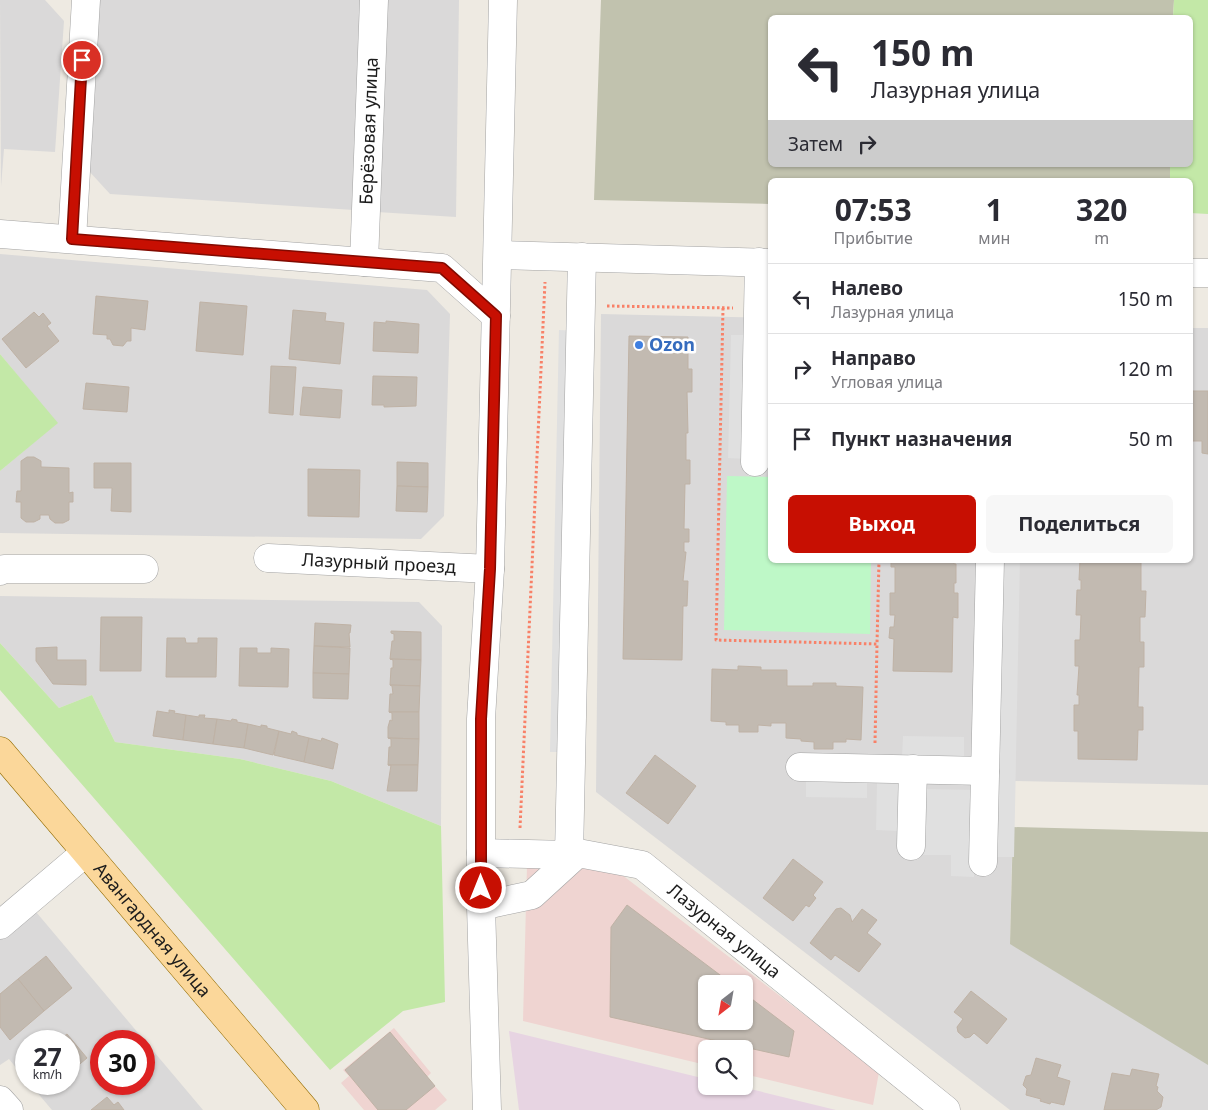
<!DOCTYPE html>
<html lang="ru">
<head>
<meta charset="utf-8">
<style>
  :root { --surface:#fff; --page:#f7f7f7; --text:#2b2b33; --muted:#7c7c81; --line:#e1e1e2; --accent:#c70f02 }
  body { margin:0; font-family:"Noto Sans",sans-serif; background:var(--page); color:var(--text); height:100vh; display:flex; flex-direction:column; font-size:19px; white-space:nowrap }
  * { box-sizing:border-box; margin:0 }
  p { font-size:16px; color:var(--muted) }
  .icon { flex:none; width:28px; height:28px; fill:none; stroke:currentColor; stroke-width:2; stroke-linecap:round; stroke-linejoin:round }
  .map { position:relative; flex:1; overflow:hidden }
  .panel { position:absolute; left:768px; top:178px; width:425px; height:385px; display:flex; flex-direction:column; background:var(--surface); border-radius:8px; box-shadow:0 1px 4px #0004 }
  .panel>* { flex:none }
  .top-card { position:absolute; left:768px; top:15px; width:425px; height:152px; border-radius:8px; box-shadow:0 1px 4px #0004; background:#fff; color:var(--text); overflow:hidden }
  .needle { width:32px; rotate:211deg }
  .buttons { position:absolute; left:698px; top:975px; display:grid; gap:10px }
  .buttons a { display:grid; place-items:center; width:55px; height:55px; border-radius:8px; background:var(--surface); box-shadow:0 1px 4px #0004; font-size:25px }
  .speed { position:absolute; left:15px; top:1030px; display:flex; gap:10px; font-size:25px; font-weight:700; text-align:center }
  .speed>* { display:grid; place-content:center; width:65px; height:65px; border-radius:50%; background:var(--surface); box-shadow:0 1px 4px #0004; line-height:1 }
  .speed small { font-size:12px; font-weight:400 }
  .speed .limit { border:8px solid #d22; background:#fff; color:#111 }
  .pin { position:absolute; display:grid; place-items:center; width:42px; height:42px; color:#fff; margin:-21px; border:2px solid #fff; border-radius:50%; box-shadow:0 1px 5px #0007 }
  .me { position:absolute; width:55px; margin:-28px; rotate:0deg; stroke-linejoin:round; filter:drop-shadow(0 0 4px #0008) }
  .turn { display:flex; align-items:center; gap:18px; height:105px; padding:0 20px; font-size:22px }
  .turn .icon { width:65px; height:65px; stroke-width:2.5 }
  .turn b { display:block; font-size:35px; line-height:42px }
  .then { display:flex; align-items:center; height:48px; padding:0 20px; background:#0003; gap:10px; font-size:19px }
  .eta { display:flex; justify-content:space-evenly; align-items:center; height:85px; text-align:center }
  .eta b { font-size:30px; font-weight:700; line-height:35px }
  .cta { display:flex; gap:10px; margin-top:auto; padding:10px 20px }
  .cta a { flex:1; height:58px; border-radius:8px; background:var(--accent); color:#fff; font-size:20px; font-weight:700; line-height:58px; text-align:center }
  .cta a+a { background:var(--page); color:var(--text) }
  ul { padding:0; list-style:none }
  li { display:flex; align-items:center; gap:15px; height:70px; padding:0 20px; border-top:1px solid var(--line) }
  li div { flex:1 }
  li b { display:block; font-size:19px }
  li em { font-style:normal }
  .map>svg:first-child { display:block }
  .residential { fill:#dad9d9; fill-rule:evenodd }
  .commercial { fill:#efd4d1; fill-rule:evenodd }
  .industrial { fill:#e7d4e2 }
  .construction { fill:#c1c2ae }
  .grass { fill:#c3e8a7 }
  .park { fill:#bef8c7 }
  .parking { fill:#e0e0e0 }
  .building { fill:#c2bab1; stroke:#bfb2a5 }
  .lines { fill:none; stroke-linecap:round; stroke-linejoin:round }
  .minor-casing { stroke:#a3a3a3; stroke-width:29 }
  .major-casing { stroke:#936c01; stroke-width:29 }
  .path { stroke:#f88168; stroke-width:3; stroke-dasharray:2.5 2.5; stroke-linecap:butt }
  .minor { stroke:#fff; stroke-width:28 }
  .major { stroke:#fbd79a; stroke-width:28 }
  .route-casing { stroke:#810a01; stroke-width:12 }
  .route { stroke:#c70f02; stroke-width:9 }
  .shop-dot { fill:#3f7fe0; stroke:#fff; stroke-width:2 }
  .labels { text-anchor:middle; stroke-width:5; stroke-linejoin:round; paint-order:stroke }
  .street-label { font-size:18px; fill:#1c1c1c; stroke:#fff }
  .shop-label { font-size:18px; font-weight:bold; fill:#366cbe; stroke:#fff; text-anchor:start }
</style>
</head>
<body>
<div class="map">
<svg width="1208" height="1110" viewBox="0 0 1208 1110">
  <rect width="100%" height="100%" fill="#eeeae2"/>
  <g class="residential">
    <path d="M0,0H45L64,21L55,152L4,149L1,187Z"/>
    <path d="M100,0H361L354,210L110,194L88,170Z"/>
    <path d="M384,0H459L456,217L377,212Z"/>
    <path d="M0,254L427,290L450,314L444,516L421,539L0,533V471L57,423L0,354Z"/>
    <path d="M601,314L770,318V560H1190V328H1208V785L1015,781L1017,647L1010,943L1208,1064V1110H1010L596,792Z"/>
    <path d="M0,596L419,602L442,626L441,826L331,781L240,759L115,742L92,695L59,708L0,643Z"/>
    <path d="M31,906L203,1110H52L30,1084H69V1041H26V1080L9,1059L0,1065V932ZM101,1041H144V1084H101Z"/>
  </g>
  <g class="commercial">
    <path d="M527,866L613,868L879,1072L873,1105L744,1074V1049H706V1065L523,1021ZM706,984H744V1021H706Z"/>
    <path d="M394,1028L431,1073L427,1077L447,1100L435,1110H364L341,1083L349,1076L343,1070Z"/>
  </g>
  <path class="industrial" d="M509,1031L706,1079V1086H738L836,1110H519Z"/>
  <g class="construction">
    <path d="M601,0H1174L1173,18H770V165H1170V180H770V204L594,200Z"/>
    <path d="M1013,827L1208,832V1065L1010,944Z"/>
  </g>
  <g class="grass">
    <path d="M1174,0H1208V214L1190,213V180H1170V165H1190V18L1173,17Z"/>
    <path d="M0,354L58,423L0,471Z"/>
    <path d="M0,643L59,708L92,695L115,742L240,759L331,781L441,826L445,1002L403,1011L330,1070L0,690Z"/>
  </g>
  <path class="park" d="M727,476L770,477V560H871L870,634L724,630Z"/>
  <g class="parking">
    <path d="M559,330L578,331L569,752H550Z"/>
    <path d="M731,335H750L747,459L728,458Z"/>
    <path d="M1001,560H1020L1014,857H995Z"/>
    <path d="M903,736L964,737V758L902,756Z"/>
    <path d="M806,779L867,780V798L806,797Z"/>
    <path d="M877,781H899L898,831L876,830Z"/>
    <path d="M924,789L976,790L974,877L951,876V855H922Z"/>
  </g>
  <g class="building">
    <path d="M96,296L148,301L145,330L131,328V341H127L123,346L113,345L110,339H107V335L93,334Z"/>
    <path d="M200,302L247,306L243,355L196,351Z"/>
    <path d="M293,310L326,313L325,321L344,323L340,364L289,359Z"/>
    <path d="M34,312L39,317L43,313L51,323L47,326L59,341L26,368L2,339Z"/>
    <path d="M386,321L419,324L418,353L373,351L374,322L386,323Z"/>
    <path d="M629,336L688,337V369H692V392H687L688,433H686V460H690V484H685L684,529H689V542H684V552H686L683,581H688L687,606H683L682,660L623,659Z"/>
    <path d="M271,366L296,367L293,415L269,413Z"/>
    <path d="M373,376L417,377L416,406L384,407V405H372Z"/>
    <path d="M86,383L129,387L127,412L83,409Z"/>
    <path d="M303,387L342,390L340,418L300,415Z"/>
    <path d="M1190,391H1208V454L1202,453V441H1190V444Z"/>
    <path d="M27,457H34L41,461V467L69,468V493L73,492V502H69V520L63,523H55L50,519L49,515H40V519L34,522H26L21,518V502H16L17,491H21V461Z"/>
    <path d="M397,462L428,463V487L397,486Z"/>
    <path d="M94,463H131V512L111,511L112,488H94Z"/>
    <path d="M308,469L360,470L359,517L308,516Z"/>
    <path d="M397,486L428,487L427,512L396,511Z"/>
    <path d="M891,560H954V564H956V583H954V593H958V618L953,617L952,672L893,671L894,639L889,638L890,627H894L895,615H890V593H895V567H891Z"/>
    <path d="M1080,560H1141V591H1146L1145,617H1140V642H1144V667H1139L1138,707H1143V730H1138L1137,760L1078,759V731H1074V705H1079V695H1077L1079,666H1075V640H1080L1081,615H1076L1077,590H1081V580H1079Z"/>
    <path d="M101,617H142L141,671H100Z"/>
    <path d="M315,623L351,625L350,633H349L350,647L314,646Z"/>
    <path d="M391,631L421,632V660L390,659L392,641H394V634L391,633Z"/>
    <path d="M167,638H185L186,643H198V638H217L216,677H166Z"/>
    <path d="M314,646L350,648L349,674L313,673Z"/>
    <path d="M57,647V660H86V685L53,684L36,661V648Z"/>
    <path d="M240,648H257V653H271V648L289,649L288,687L239,686Z"/>
    <path d="M390,659L421,660L420,686L390,685L391,668H393V660Z"/>
    <path d="M738,666L761,667V670H787V686H813V683H836V686L863,687L861,740L846,739V742H833V749H814V742L801,741V739L786,738V723H771V726L758,725V732H739V725H726V722L711,721L712,669L738,670Z"/>
    <path d="M313,673L349,674L348,699L313,698Z"/>
    <path d="M390,685L420,686L419,712H389L390,694H393L392,686Z"/>
    <path d="M169,710L175,711L174,713L186,715L183,740L153,736L157,711L169,713Z"/>
    <path d="M389,712H419V739L388,738V727L390,720L392,721V713Z"/>
    <path d="M186,715L199,717V715H205L204,718L217,719L213,744L183,740Z"/>
    <path d="M217,719L231,721L232,719L237,720V722L248,724L244,748L213,744Z"/>
    <path d="M248,724L261,727V725L267,726V728L279,731L273,755L244,748Z"/>
    <path d="M279,731L291,734L292,731L297,733V735L309,738L304,762L274,755Z"/>
    <path d="M309,738L321,741L322,738L338,744L333,769L304,762Z"/>
    <path d="M388,738L419,739L418,765H388L389,747H391V739Z"/>
    <path d="M655,755L696,786L668,824L626,793Z"/>
    <path d="M388,765H418L417,791H387L391,765Z"/>
    <path d="M793,859L823,882L813,895L816,898L809,907L806,905L793,921L763,898Z"/>
    <path d="M627,905L732,984H706V1021H744V993L794,1031L789,1057L610,1017L611,927Z"/>
    <path d="M841,908L850,915L852,922L862,909L877,920L867,933L881,944L859,972L835,955L831,960L810,943L836,909Z"/>
    <path d="M46,956L72,988L44,1011L18,979Z"/>
    <path d="M18,979L44,1011L10,1040L0,1027V994Z"/>
    <path d="M971,991L1007,1019L987,1044L974,1033L970,1037L965,1038L958,1032L957,1027L963,1019L954,1012Z"/>
    <path d="M390,1032L435,1086L406,1110H378L345,1070Z"/>
    <path d="M67,1034L87,1058L69,1073V1041H58Z"/>
    <path d="M1036,1058L1061,1065L1057,1077L1070,1081L1064,1105L1051,1102L1050,1104L1040,1101L1041,1099L1026,1095L1027,1089L1023,1085L1026,1076L1031,1075Z"/>
    <path d="M1132,1069L1159,1074L1156,1086L1158,1087L1157,1091L1163,1097L1161,1107L1156,1110H1104L1112,1073L1130,1076Z"/>
    <path d="M107,1097L114,1105L118,1102L124,1110H91Z"/>
  </g>
  <g class="lines">
    <g class="minor-casing">
      <g id="minor">
        <path d="M0,234L442,268L496,316"/>
        <path d="M72,239L86,0"/>
        <path d="M499,255L770,263"/>
        <path id="s1" d="M364,262L374,0"/>
        <path d="M1190,273H1208"/>
        <path d="M755,462L759,262"/>
        <path id="s2" d="M268,558L490,569"/>
        <path d="M0,571L4,569H144"/>
        <path d="M800,767L985,771"/>
        <path d="M911,846L913,769"/>
        <path d="M481,853L569,855L582,257"/>
        <path d="M983,862L990,560"/>
        <path id="s3" d="M481,906L532,895L578,853L642,865L946,1110"/>
        <path d="M0,925L85,853"/>
        <path d="M0,1100L9,1110"/>
        <path d="M487,1110L481,906V719L490,569L503,0"/>
      </g>
    </g>
    <g class="major-casing">
      <g id="major">
        <path id="s4" d="M0,751L305,1110"/>
      </g>
    </g>
    <g class="path">
      <path d="M607,306L733,308"/>
      <path d="M723,308L716,640L877,644L879,560"/>
      <path d="M875,743L877,644"/>
      <path d="M520,828L545,282"/>
    </g>
    <use href="#minor" class="minor"/>
    <use href="#major" class="major"/>
  </g>
  <g class="lines">
    <g class="route-casing">
      <path id="route" d="M82,60L72,239L442,268L496,316L490,569L481,719V888"/>
    </g>
    <use href="#route" class="route"/>
  </g>
  <circle class="shop-dot" cx="639" cy="345" r="5"/>
  <g class="labels">
    <g class="street-label">
      <text dy="6" stroke="none"><textPath href="#s1" startOffset="131">Берёзовая улица</textPath></text>
      <text dy="6" stroke="none"><textPath href="#s2" startOffset="111">Лазурный проезд</textPath></text>
      <text dy="6" stroke="none"><textPath href="#s4" startOffset="235">Авангардная улица</textPath></text>
      <text dy="6" stroke="none"><textPath href="#s3" startOffset="285">Лазурная улица</textPath></text>
    </g>
    <g class="shop-label">
      <text x="649" y="351">Ozon</text>
    </g>
  </g>
</svg>
<div class="buttons">
<a><svg class="needle" viewBox="-14 -14 28 28"><path d="M0-13l5 13h-10z" fill="#e53935"/><path d="M0 13l5-13h-10z" fill="#7c7c81"/></svg></a>
<a><svg class="icon" aria-label="search" viewBox="0 0 24 24"><circle cx="10" cy="10" r="6"/><path d="M15 15l6 6"/></svg></a>
</div>
<div class="speed"><div>27<small>km/h</small></div><div class="limit">30</div></div>
<div class="pin" style="left:82px;top:60px;background:#d93025"><svg class="icon" aria-label="arrive" viewBox="0 0 24 24"><path d="M6 21V4h12l-3 4 3 4H6"/></svg></div>
<svg class="me" style="left:481px;top:888px" viewBox="-20 -20 40 40"><circle r="17" fill="#c70f02" stroke="#fff" stroke-width="3"/><path d="M0-11L8 9 0 5-8 9z" fill="#fff"/></svg>
<div class="top-card">
<div class="turn"><svg class="icon" aria-label="left" viewBox="0 0 24 24"><path d="M17 20v-9H6M10 6l-5 5 5 5"/></svg><div><b>150 m</b>Лазурная улица</div></div>
<div class="then">Затем<svg class="icon" aria-label="right" viewBox="0 0 24 24"><path d="M7 20v-9h11M14 6l5 5-5 5"/></svg></div>
</div>
<section class="panel">
<div class="eta">
<div><b>07:53</b><p>Прибытие</p></div>
<div><b>1</b><p>мин</p></div>
<div><b>320</b><p>m</p></div>
</div>
<ul>
<li><svg class="icon" aria-label="left" viewBox="0 0 24 24"><path d="M17 20v-9H6M10 6l-5 5 5 5"/></svg><div><b>Налево</b><p>Лазурная улица</p></div><em>150 m</em></li>
<li><svg class="icon" aria-label="right" viewBox="0 0 24 24"><path d="M7 20v-9h11M14 6l5 5-5 5"/></svg><div><b>Направо</b><p>Угловая улица</p></div><em>120 m</em></li>
<li><svg class="icon" aria-label="arrive" viewBox="0 0 24 24"><path d="M6 21V4h12l-3 4 3 4H6"/></svg><div><b>Пункт назначения</b></div><em>50 m</em></li>
</ul>
<div class="cta"><a>Выход</a><a>Поделиться</a></div>
</section>
</div>
</body>
</html>
